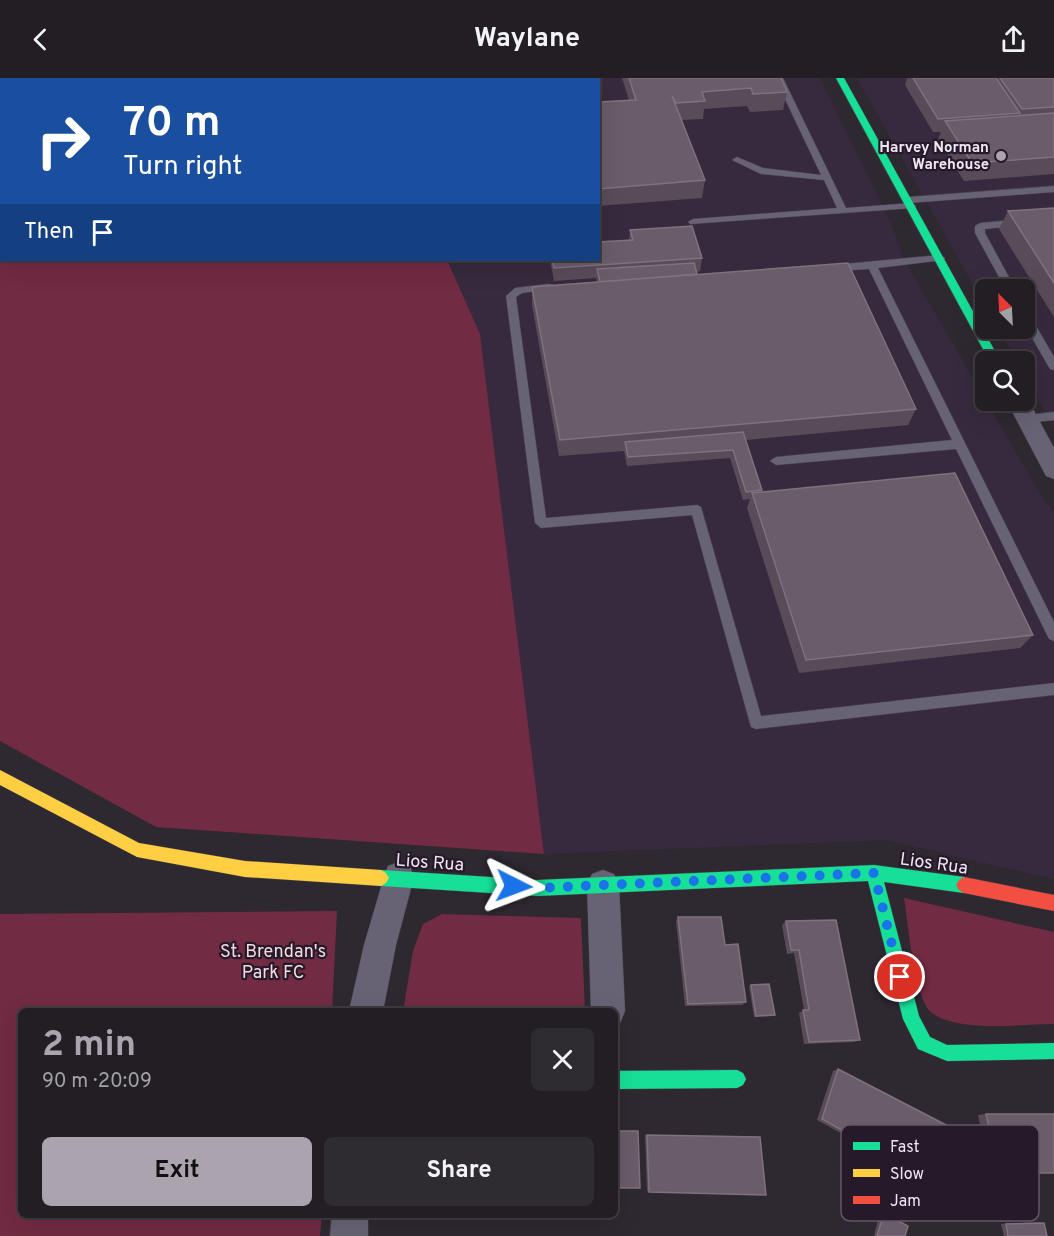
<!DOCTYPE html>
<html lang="en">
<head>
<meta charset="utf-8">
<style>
  :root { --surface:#221e24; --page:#2e2b31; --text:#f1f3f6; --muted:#a2a2a6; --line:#3f3c41; --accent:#aba4ae }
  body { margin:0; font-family:Overpass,sans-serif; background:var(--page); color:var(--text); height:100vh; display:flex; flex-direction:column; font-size:22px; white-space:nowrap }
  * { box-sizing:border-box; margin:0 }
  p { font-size:20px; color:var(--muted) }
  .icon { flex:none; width:33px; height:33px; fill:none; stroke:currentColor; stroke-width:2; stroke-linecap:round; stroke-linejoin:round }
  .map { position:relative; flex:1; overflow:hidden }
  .details { position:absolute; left:18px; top:930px; width:600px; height:210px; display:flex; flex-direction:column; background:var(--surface); border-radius:9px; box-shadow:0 6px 24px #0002,0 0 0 2px var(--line) }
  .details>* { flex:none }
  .top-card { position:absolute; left:0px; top:0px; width:600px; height:183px; box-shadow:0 6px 24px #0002,0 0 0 2px var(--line); background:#1a4fa0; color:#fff; overflow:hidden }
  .needle { width:39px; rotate:336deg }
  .tools { position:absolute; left:975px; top:201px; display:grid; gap:12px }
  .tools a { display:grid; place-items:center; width:60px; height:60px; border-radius:9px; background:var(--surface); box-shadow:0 6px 24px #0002,0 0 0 2px var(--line); font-size:30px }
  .pin { position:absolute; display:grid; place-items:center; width:51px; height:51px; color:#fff; margin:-26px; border:3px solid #fff; border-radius:50%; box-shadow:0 2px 6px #0007 }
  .me { position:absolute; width:66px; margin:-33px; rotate:93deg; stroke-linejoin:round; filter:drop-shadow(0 0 4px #0008) }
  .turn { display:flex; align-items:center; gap:21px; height:126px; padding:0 24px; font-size:27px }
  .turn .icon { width:78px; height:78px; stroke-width:2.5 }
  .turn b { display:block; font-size:42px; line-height:51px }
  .then { display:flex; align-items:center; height:57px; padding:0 24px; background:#0003; gap:12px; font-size:22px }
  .round { display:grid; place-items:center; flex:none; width:63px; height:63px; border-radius:9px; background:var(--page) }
  .headline { display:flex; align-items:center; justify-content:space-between; height:102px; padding:0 24px }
  h1 { font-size:36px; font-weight:700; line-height:45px; color:var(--accent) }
  .cta { display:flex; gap:12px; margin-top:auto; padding:12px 24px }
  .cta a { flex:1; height:69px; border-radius:9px; background:var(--accent); color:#111; font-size:24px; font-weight:700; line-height:69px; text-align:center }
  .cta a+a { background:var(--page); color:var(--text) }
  header { display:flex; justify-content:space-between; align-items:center; height:78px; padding:0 24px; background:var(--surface); font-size:27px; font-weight:700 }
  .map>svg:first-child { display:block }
  .built { fill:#382a3e }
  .green { fill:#712b42 }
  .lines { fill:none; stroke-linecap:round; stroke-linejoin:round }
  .lane-casing { stroke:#48444a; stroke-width:1 }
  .street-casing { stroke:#48444a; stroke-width:1 }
  .fast-casing { stroke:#48444a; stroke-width:1 }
  .slow-casing { stroke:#48444a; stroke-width:1 }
  .jam-casing { stroke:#48444a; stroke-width:1 }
  .lane { fill:#676374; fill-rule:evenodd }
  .street { fill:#676374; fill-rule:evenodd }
  .fast { fill:#16e098; fill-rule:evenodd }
  .slow { fill:#ffcf43; fill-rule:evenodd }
  .jam { fill:#f24e42; fill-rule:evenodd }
  .wall { fill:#5a4b59 }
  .building { fill:#6a5c69; stroke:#7f717e; stroke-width:1.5 }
  .route { stroke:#1a73e8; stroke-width:10; stroke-dasharray:0 18 }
  .poi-dot { fill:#aba4ae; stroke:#261a2a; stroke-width:2 }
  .labels { text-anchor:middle; stroke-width:4.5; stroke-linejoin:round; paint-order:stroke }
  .far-poi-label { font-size:15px; font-weight:bold; fill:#efe7f2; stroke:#261a2a; text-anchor:end }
  .street-label { font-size:18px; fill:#efe7f2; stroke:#261a2a }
  .park-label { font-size:18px; fill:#f5dae0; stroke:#261a2a }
  .key { fill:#261a2a; stroke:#625866; stroke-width:1.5 }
  .key-label { font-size:16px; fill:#efe7f2 }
</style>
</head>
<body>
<header><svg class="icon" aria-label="back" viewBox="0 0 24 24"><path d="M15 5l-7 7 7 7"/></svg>Waylane<svg class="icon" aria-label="share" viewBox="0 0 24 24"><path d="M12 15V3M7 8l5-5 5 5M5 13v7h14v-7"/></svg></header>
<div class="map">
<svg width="1054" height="1158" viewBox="0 0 1054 1158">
  <rect width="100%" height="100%" fill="#2e2830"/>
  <g class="built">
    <path d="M483,0H820L891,145L905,184L1042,419L1054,435V801L886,762L544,776L480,256L447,182H598V2Z"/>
    <path d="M857,0H1054V350L1025,297L1024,284L1017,283L998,251L1024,250V212H986L985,228Z"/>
  </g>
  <g class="green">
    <path d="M0,0H483L2,2V182H447L480,256L544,776L156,749L0,663Z"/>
    <path d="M904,820L1054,854V946C1021,946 959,955 932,935C914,922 908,843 904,820Z"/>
    <path d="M337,833L332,933H21V1137H322L320,1158H0V836Z"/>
    <path d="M442,836L581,840L585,933L434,931V933H403L413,873L423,846Z"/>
  </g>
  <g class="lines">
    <g class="lane-casing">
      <g id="lane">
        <path d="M521,0H530L520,2Z"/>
        <path d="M775,0H783L846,130L911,125L916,128L914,130L690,146L688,144L693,141L837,130L824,102L761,96L732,82L737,79L763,90L821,97Z"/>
        <path d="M1054,108V114L909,125L904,122L909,119Z"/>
        <path d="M1054,138V144L985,151V155L1016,212H1006L975,155V148L980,145Z"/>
        <path d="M940,177L945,180L944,182L878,190L1054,544V563L1049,561L956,371L776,387L770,383L776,379L952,362L869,191L834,193L829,190L834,187Z"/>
        <path d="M549,206L553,207V211L522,215L516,219L546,440L697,427L701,429L761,638L1054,605V617L756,651L751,649L692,437L541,450L535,445L506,218L515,210Z"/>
        <path d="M1024,233L1028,234L1054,279V292L1050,291L1024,246Z"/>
        <path d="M1054,334V342L1027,345L1021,341L1027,337Z"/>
      </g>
    </g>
    <g class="street-casing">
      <g id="street">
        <path d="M1025,316L1054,370V401L1046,398L1006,322H1024Z"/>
        <path d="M399,784L410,788L414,799L396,867L383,933H349L364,867L384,799L388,788Z"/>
        <path d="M603,792L614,796L619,807L625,933L620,945L615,947V933H591L587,807L592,796Z"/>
        <path d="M332,1137H368V1158H330Z"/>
      </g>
    </g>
    <g class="fast-casing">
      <g id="fast">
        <path d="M836,0H844L1001,284H990Z"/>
        <path d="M874,787L964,799L969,802L972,807L969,812L964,815L884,804L919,938L930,959L947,967L1054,965V981L947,983L918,971L903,941L868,803L537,818L381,808L376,805L373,800L376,795L381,792L537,802Z"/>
        <path d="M737,992L743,995L746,1001L743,1007L737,1010L615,1011V993Z"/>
      </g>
    </g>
    <g class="slow-casing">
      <path id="slow" d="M0,692L139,765L245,783L381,792L386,795L389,800L386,805L381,808L245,799L137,779L0,707Z"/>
    </g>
    <g class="jam-casing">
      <path id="jam" d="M964,799L1054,817V833L964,815L959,812L956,807L959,802Z"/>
    </g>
    <use href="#lane" class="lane"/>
    <use href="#street" class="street"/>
    <use href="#fast" class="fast"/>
    <use href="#slow" class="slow"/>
    <use href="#jam" class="jam"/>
  </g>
  <g class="wall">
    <path d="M622,0H765L787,14L783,32L750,34L747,28L704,31L703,41L681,42L705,102L702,120L598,128V24L629,22Z"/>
    <path d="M907,0H1054V96L964,103L938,61L941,54H933L905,7Z"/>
    <path d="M1054,130V239L999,151L1008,133Z"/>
    <path d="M630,152L702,180L700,193L697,194V196L916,331L908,347L746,362L762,412V414L1033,557L1020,570L799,595L747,430L750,421L743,422L730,380L627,388L624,373L559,378L532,227V209L597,204L596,200L554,203L550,182H598L629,162Z"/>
    <path d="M678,839L725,867L746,924L742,927L685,928L676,843Z"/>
    <path d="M786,843L860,962L854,964L804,966L799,935L804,932L794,875L787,876L782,847Z"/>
    <path d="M751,907L775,937L773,938L754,939L749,908Z"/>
    <path d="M838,991L963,1117L955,1116L926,1101L920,1121L913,1120L844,1082L850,1060L817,1042L833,993Z"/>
    <path d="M986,1036L1054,1095H991L978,1037Z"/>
    <path d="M645,1057H647L649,1114L647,1113Z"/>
    <path d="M880,1134L884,1135L905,1158H874Z"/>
    <path d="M1039,1144L1044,1145L1047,1158H1004L1001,1146Z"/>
  </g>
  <g class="building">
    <path d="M629,0H781L787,14L753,16L751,10L702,14L705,23L676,25L672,18L705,102L598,111V24L636,22Z"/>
    <path d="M913,0H996L1020,35L938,41Z"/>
    <path d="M1000,0H1054V29L1022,31Z"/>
    <path d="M1054,35V79L972,85L945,43Z"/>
    <path d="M1054,130V205L1008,133Z"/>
    <path d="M692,148L702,180L554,190L552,182H598V164L633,162L630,152Z"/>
    <path d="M694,185L697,196L600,204L597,191Z"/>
    <path d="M848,185L916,331L560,362L532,209Z"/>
    <path d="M743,354L762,412L746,414L733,372L628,379L625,364Z"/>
    <path d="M955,395L1033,557L806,582L752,415Z"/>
    <path d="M678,839H721L725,867L738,866L746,924L688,926Z"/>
    <path d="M836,842L860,962L809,964L803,932H809L799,872H791L786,843Z"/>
    <path d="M769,906L775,937L756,938L751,907Z"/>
    <path d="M838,991L975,1062L963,1117L926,1097L920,1121L850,1082L856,1060L822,1041Z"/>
    <path d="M986,1036H1054V1095H1000Z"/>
    <path d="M615,1053H638L640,1110H615Z"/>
    <path d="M647,1057L760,1059L766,1117L649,1114Z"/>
    <path d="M884,1135L908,1148L905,1158H877Z"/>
    <path d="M1044,1145L1047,1158H1008L1006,1146Z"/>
  </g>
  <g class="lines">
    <path class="route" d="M514,808L537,810L874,795L900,899"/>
  </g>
  <circle class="poi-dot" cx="1001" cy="78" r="6"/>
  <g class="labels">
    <g class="far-poi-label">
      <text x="989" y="74">Harvey Norman<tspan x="989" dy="17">Warehouse</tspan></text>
    </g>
    <g class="street-label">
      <text transform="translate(430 784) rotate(4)" y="6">Lios Rua</text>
      <text transform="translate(934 785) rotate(8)" y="6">Lios Rua</text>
    </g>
    <g class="park-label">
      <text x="273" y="879">St. Brendan's<tspan x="273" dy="21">Park FC</tspan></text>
    </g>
  </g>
  <rect x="841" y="1047" width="198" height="96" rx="9" class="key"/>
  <rect x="853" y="1064" width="27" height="8" fill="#16e098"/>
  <rect x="853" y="1091" width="27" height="8" fill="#ffcf43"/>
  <rect x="853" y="1118" width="27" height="8" fill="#f24e42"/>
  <g class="key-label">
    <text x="890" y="1074">Fast</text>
    <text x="890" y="1101">Slow</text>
    <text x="890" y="1128">Jam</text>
  </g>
</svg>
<div class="tools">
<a><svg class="needle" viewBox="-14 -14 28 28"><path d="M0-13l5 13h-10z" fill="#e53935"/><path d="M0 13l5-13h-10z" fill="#a2a2a6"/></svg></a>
<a><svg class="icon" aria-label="search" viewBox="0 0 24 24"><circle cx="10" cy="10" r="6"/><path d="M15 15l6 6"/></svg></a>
</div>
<div class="pin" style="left:900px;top:899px;background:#d93025"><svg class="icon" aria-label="arrive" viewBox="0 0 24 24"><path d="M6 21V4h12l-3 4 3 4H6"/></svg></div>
<svg class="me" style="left:514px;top:808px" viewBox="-20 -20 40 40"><path d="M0-17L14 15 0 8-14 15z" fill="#1a73e8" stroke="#fff" stroke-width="4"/></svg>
<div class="top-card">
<div class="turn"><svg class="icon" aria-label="right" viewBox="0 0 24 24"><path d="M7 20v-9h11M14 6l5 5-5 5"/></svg><div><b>70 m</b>Turn right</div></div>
<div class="then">Then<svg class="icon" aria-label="arrive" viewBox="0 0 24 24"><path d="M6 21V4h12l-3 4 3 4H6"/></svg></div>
</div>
<section class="details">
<div class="headline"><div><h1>2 min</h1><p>90 m · 20:09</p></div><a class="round"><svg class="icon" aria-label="close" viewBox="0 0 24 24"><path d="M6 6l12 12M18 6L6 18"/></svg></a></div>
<div class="cta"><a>Exit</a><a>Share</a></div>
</section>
</div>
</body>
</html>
